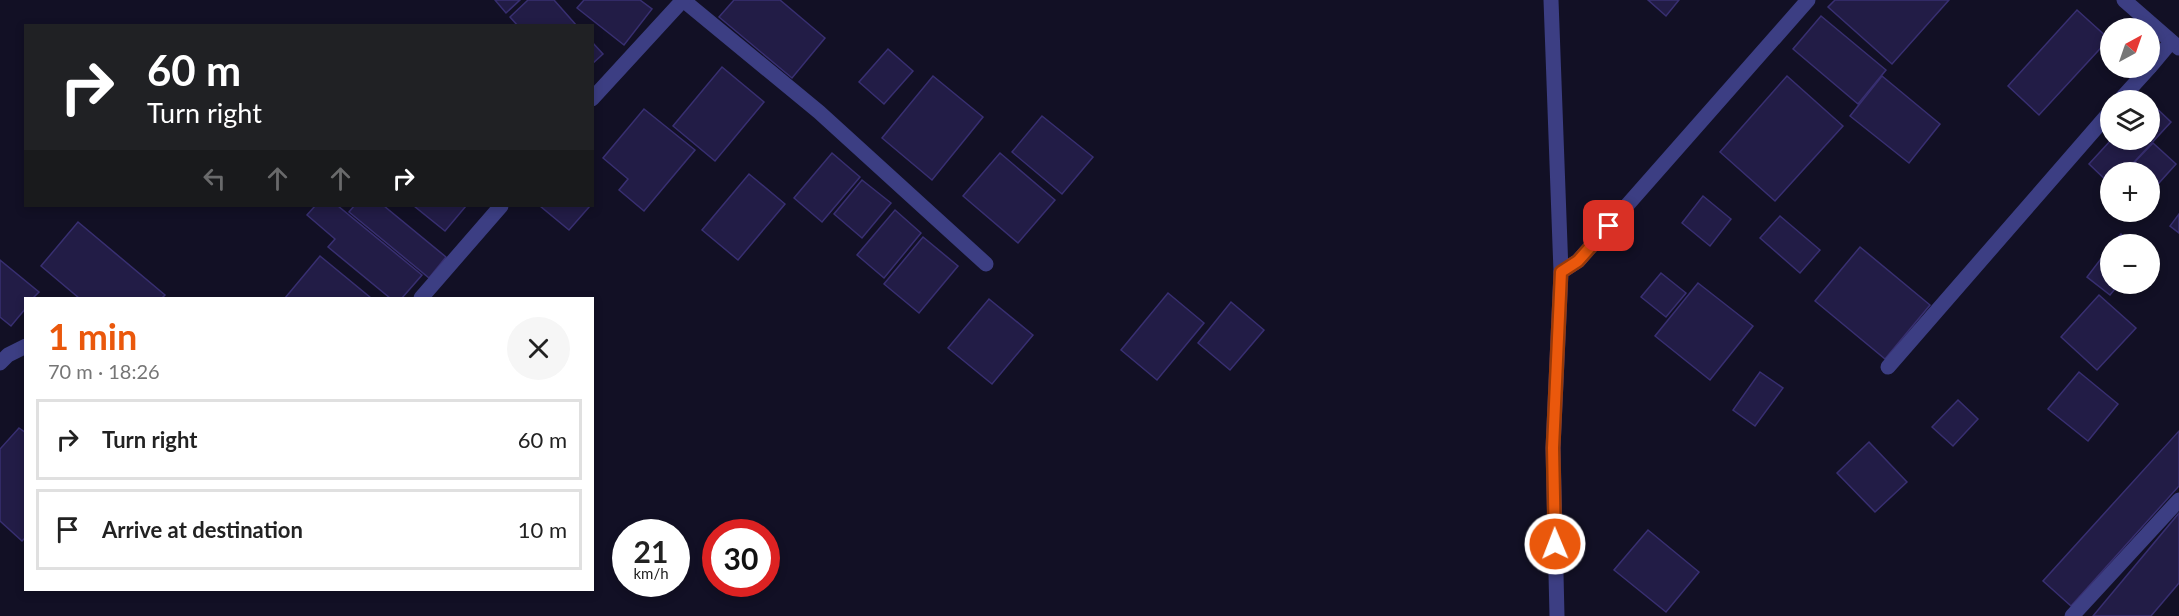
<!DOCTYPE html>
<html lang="en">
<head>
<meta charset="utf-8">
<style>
  :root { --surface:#fff; --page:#f6f6f6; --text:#222; --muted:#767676; --line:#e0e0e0; --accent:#ea580c }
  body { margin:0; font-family:Lato,sans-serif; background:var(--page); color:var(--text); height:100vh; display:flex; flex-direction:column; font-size:22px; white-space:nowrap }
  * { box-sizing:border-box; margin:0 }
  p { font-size:20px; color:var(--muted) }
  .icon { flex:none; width:33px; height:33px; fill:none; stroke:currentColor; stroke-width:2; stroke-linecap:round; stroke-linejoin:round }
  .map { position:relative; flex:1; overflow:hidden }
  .drawer { position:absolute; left:24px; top:297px; width:570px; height:294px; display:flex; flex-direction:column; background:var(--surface); border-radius:0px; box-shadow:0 3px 9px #0003 }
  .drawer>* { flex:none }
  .hud { position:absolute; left:24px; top:24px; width:570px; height:183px; border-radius:0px; box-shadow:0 3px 9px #0003; background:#202124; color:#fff; overflow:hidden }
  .needle { width:39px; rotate:40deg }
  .controls { position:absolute; left:2100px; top:18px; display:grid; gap:12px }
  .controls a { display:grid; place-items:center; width:60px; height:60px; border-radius:50%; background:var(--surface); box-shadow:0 3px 9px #0003; font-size:30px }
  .speed { position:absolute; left:612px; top:519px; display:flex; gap:12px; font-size:30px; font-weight:700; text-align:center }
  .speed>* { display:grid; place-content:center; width:78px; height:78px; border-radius:50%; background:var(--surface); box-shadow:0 3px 9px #0003; line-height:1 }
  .speed small { font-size:15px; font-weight:400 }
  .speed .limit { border:9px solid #d22; background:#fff; color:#111 }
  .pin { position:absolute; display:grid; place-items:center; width:51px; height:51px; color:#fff; margin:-26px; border-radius:12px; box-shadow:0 3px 9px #0006 }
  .me { position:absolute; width:66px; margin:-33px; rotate:359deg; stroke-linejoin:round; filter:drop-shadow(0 0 4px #0008) }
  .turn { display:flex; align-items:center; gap:21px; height:126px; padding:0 24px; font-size:27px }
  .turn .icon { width:78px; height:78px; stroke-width:2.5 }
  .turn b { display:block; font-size:42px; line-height:51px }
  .lanes { display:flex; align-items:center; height:57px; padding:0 24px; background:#0003; justify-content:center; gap:30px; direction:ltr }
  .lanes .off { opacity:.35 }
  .round { display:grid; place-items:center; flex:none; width:63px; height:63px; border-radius:32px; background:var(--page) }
  .headline { display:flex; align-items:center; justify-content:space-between; height:102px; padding:0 24px }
  h1 { font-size:36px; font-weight:700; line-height:45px; color:var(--accent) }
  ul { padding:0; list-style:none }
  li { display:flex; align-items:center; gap:18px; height:81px; margin:0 12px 9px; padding:0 12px; border:3px solid var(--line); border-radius:0px }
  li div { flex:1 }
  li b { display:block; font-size:22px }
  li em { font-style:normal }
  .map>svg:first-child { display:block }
  .building { fill:#221c46; stroke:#382f71; stroke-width:1.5 }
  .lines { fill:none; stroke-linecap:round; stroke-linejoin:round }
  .minor { stroke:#3c3e83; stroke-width:15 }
  .route-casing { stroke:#983908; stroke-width:15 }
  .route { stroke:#ea580c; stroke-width:10 }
</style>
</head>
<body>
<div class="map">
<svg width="2179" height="616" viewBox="0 0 2179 616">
  <rect width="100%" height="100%" fill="#121025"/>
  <g class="building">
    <path d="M495,0H520L506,13Z"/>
    <path d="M528,0H554L577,26H518L510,17Z"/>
    <path d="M584,0H640L652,9L624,45L577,8Z"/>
    <path d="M734,0H780L825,38L792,78L719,17Z"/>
    <path d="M1648,0H1679L1666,16Z"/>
    <path d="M1835,0H1949L1892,64L1828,7Z"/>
    <path d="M2077,10L2109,39L2039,115L2008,86Z"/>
    <path d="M1821,16L1886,70L1858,104L1793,49Z"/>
    <path d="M592,42L603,54L592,64Z"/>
    <path d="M888,49L913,71L884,104L859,82Z"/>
    <path d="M722,67L764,102L715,161L673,126Z"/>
    <path d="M933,76L983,117L932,180L882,138Z"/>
    <path d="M1787,76L1843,126L1775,201L1720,152Z"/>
    <path d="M1882,76L1940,124L1909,163L1850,116Z"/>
    <path d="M2150,102L2171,122L2125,172H2110V184L2089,164L2111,140H2150Z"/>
    <path d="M644,109L695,150L644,211L619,190L628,179L603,158Z"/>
    <path d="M1042,116L1093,157L1062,194L1012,152Z"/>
    <path d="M2153,143L2176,164L2150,193V172H2125Z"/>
    <path d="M832,153L860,177L822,222L794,198Z"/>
    <path d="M1000,153L1055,200L1018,243L963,196Z"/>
    <path d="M749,174L785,204L738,260L702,230Z"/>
    <path d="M862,180L891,203L862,238L834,214Z"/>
    <path d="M1703,196L1731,219L1710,246L1682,223Z"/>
    <path d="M315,206H338L422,275L402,298H390L328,247L335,239L307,215Z"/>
    <path d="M354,206H384L446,257L429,278L349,212Z"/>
    <path d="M414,206H466L445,231Z"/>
    <path d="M540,206H590L569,230Z"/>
    <path d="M895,210L921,233L884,278L857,255Z"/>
    <path d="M2179,214V233L2170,226Z"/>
    <path d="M1780,216L1820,250L1800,273L1760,238Z"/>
    <path d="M78,222L165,295L162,298H79L41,266Z"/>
    <path d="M2121,234L2134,244H2113Z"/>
    <path d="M923,237L958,266L919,313L884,284Z"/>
    <path d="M1860,247L1930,305L1885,359L1815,301Z"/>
    <path d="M2110,247V284H2119L2110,295L2087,277Z"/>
    <path d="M320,256L371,298H285Z"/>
    <path d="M0,260L39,292L33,298H26V308L11,326L0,317Z"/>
    <path d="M1661,273L1686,293L1666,317L1641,297Z"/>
    <path d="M1698,283L1753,326L1710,380L1655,336Z"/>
    <path d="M1168,293L1204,323L1157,380L1121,350Z"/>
    <path d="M2099,295L2136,328L2097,370L2061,337Z"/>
    <path d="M989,299L1033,335L992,384L948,348Z"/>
    <path d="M1231,302L1264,330L1230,370L1198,343Z"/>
    <path d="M1760,372L1783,388L1755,426L1733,410Z"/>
    <path d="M2079,372L2118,404L2088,441L2048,409Z"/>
    <path d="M1958,400L1978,419L1953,446L1932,427Z"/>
    <path d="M19,428L26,433V537L22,541L0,521V449Z"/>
    <path d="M2179,431V486L2071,606L2043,581Z"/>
    <path d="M1869,442L1907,482L1875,512L1837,473Z"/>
    <path d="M2179,513V583L2151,616H2093Z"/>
    <path d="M1648,530L1699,572L1666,612L1614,570Z"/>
  </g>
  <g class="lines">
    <g class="minor">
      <path d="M683,0L819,112L986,264"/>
      <path d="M1551,0L1561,272"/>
      <path d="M2124,0L2179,48"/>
      <path d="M2150,67L2171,42"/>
      <path d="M592,99L683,0"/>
      <path d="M2120,100L2149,68"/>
      <path d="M421,298L501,206"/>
      <path d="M0,363L8,355L26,346"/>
      <path d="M1888,367L2110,112"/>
      <path d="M1557,616L1553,448L1561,272L1578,261L1808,0"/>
      <path d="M2072,616L2179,500"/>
    </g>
  </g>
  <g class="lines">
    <g class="route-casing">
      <path id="route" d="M1555,544L1553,448L1561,272L1578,261L1609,226"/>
    </g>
    <use href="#route" class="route"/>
  </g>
</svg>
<div class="controls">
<a><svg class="needle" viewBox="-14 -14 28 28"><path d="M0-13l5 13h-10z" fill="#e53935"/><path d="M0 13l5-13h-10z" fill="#767676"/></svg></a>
<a><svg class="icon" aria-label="layers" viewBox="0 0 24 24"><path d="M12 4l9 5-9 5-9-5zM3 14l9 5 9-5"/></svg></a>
<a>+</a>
<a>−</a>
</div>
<div class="speed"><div>21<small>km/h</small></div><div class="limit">30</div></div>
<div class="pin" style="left:1609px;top:226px;background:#d93025"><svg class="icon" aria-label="arrive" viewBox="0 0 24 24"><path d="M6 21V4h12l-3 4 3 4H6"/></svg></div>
<svg class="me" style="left:1555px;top:544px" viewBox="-20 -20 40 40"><circle r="17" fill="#ea580c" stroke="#fff" stroke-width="3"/><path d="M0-11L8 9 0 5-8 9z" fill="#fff"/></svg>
<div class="hud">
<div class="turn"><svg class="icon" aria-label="right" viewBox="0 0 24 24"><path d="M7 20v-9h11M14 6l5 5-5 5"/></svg><div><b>60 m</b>Turn right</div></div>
<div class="lanes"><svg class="icon off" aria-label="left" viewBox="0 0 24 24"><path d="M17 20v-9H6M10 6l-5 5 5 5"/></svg><svg class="icon off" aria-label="ahead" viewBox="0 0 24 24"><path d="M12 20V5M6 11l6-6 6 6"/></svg><svg class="icon off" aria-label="ahead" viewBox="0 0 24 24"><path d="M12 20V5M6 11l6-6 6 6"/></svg><svg class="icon" aria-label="right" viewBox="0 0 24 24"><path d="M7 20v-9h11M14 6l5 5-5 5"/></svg></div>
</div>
<section class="drawer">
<div class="headline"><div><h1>1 min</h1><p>70 m · 18:26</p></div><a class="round"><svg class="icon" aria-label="close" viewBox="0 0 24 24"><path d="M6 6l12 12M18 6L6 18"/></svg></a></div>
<ul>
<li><svg class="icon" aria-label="right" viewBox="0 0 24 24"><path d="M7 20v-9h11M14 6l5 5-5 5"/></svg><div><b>Turn right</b></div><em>60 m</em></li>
<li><svg class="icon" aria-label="arrive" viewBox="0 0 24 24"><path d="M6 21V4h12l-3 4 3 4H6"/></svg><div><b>Arrive at destination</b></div><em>10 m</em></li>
</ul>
</section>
</div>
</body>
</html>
